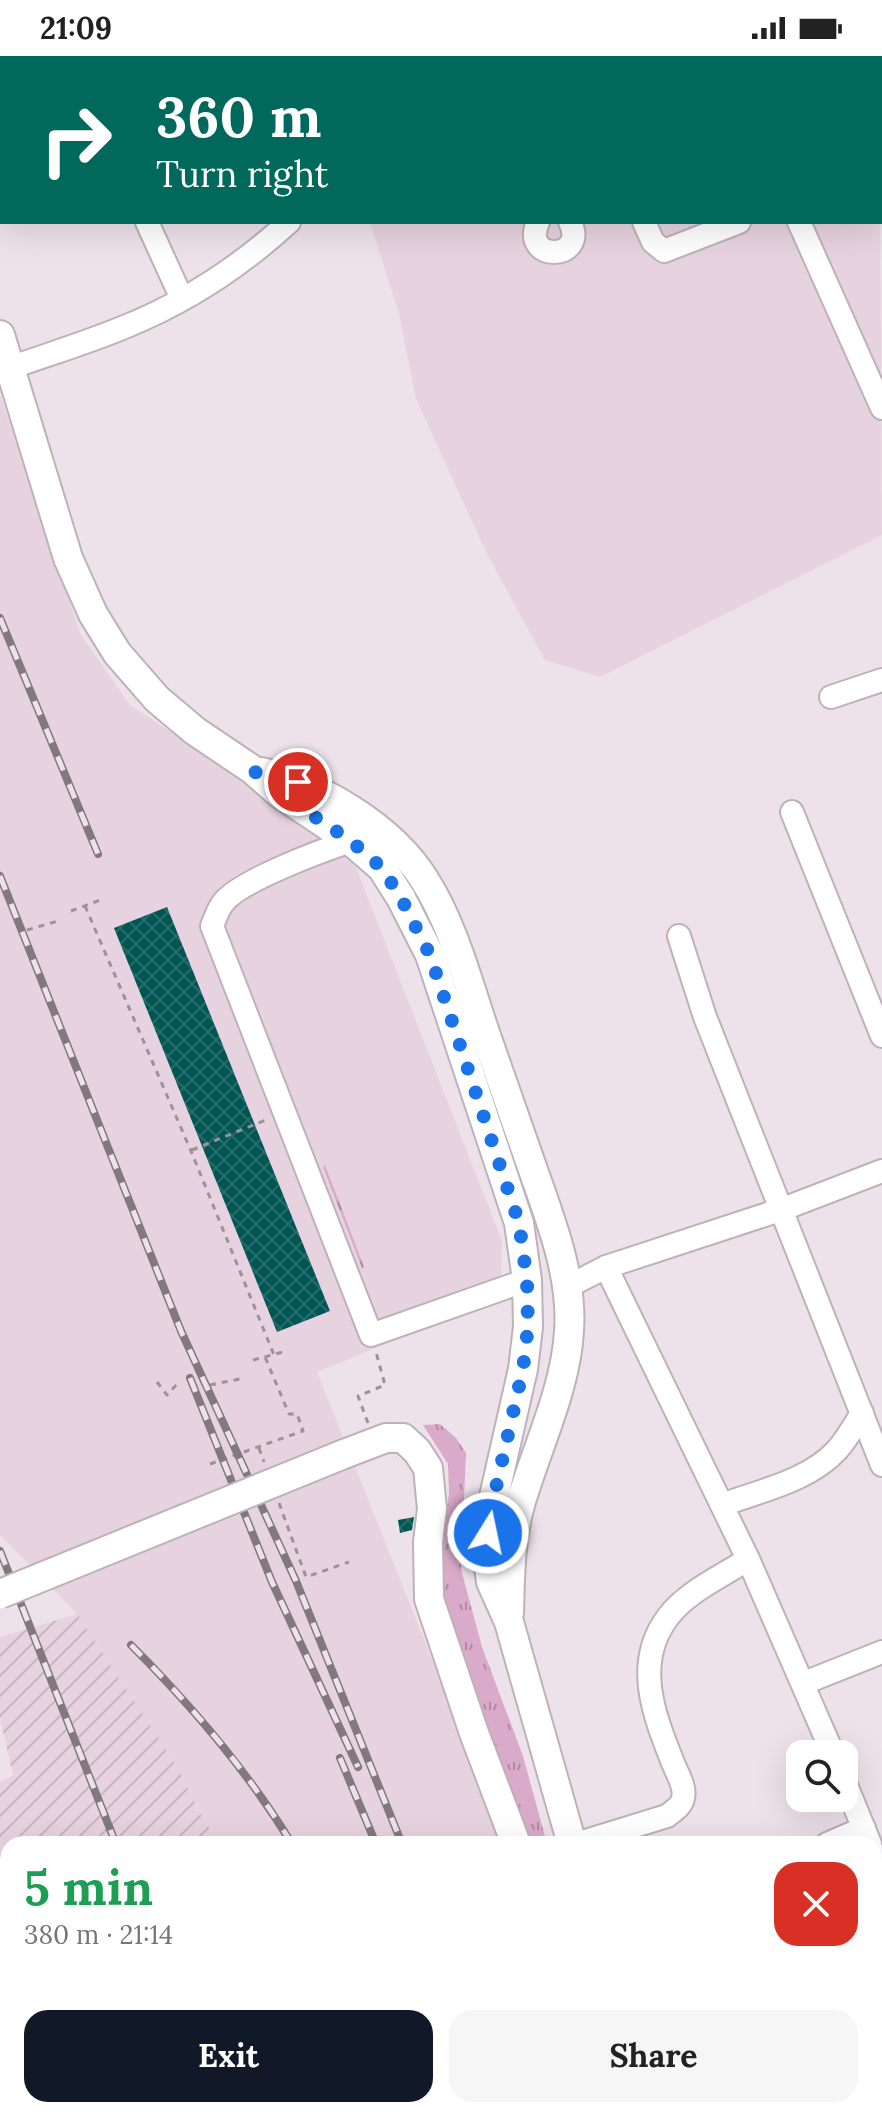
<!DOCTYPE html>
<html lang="en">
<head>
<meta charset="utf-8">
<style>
  :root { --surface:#fff; --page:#f6f6f6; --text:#222; --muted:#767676; --accent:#111827 }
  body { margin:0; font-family:Lora,serif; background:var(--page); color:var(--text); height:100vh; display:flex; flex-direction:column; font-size:30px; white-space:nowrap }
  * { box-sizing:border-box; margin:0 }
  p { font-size:26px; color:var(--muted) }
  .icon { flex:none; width:44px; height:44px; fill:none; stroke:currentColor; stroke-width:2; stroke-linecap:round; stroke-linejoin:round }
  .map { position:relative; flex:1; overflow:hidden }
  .side { position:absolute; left:0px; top:1780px; width:882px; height:282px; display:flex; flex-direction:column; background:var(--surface); border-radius:24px 24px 0 0; box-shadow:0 8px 32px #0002 }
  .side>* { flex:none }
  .banner { position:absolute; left:0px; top:0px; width:882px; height:168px; box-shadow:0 8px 32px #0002; background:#00695c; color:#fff; overflow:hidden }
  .fabs { position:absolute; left:786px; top:1684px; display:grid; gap:16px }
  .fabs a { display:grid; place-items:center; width:72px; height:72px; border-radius:16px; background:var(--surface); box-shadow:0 8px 32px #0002; font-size:40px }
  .pin { position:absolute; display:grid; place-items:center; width:68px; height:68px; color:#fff; margin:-34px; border:4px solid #fff; border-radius:50%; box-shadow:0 2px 8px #0007 }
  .me { position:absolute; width:88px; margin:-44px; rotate:10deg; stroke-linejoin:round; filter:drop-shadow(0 0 6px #0008) }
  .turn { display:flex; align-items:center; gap:28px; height:168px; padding:0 24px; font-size:36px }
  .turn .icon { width:104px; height:104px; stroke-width:2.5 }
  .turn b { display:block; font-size:56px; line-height:68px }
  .round { display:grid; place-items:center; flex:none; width:84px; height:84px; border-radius:24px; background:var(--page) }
  .head { display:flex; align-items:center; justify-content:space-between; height:136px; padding:0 24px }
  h1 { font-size:48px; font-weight:700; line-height:60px; color:#1e9e55 }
  .button { display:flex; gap:16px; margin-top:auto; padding:16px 24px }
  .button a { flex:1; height:92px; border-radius:24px; background:var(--accent); color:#fff; font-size:32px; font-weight:700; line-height:92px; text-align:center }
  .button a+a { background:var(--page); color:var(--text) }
  .status { display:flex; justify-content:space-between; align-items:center; height:56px; padding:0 40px; background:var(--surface); direction:ltr }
  .status svg { height:22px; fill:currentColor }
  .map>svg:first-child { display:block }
  .built { fill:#e7d3df }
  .industrial { fill:url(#industrial-furrows) }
  .forest { fill:url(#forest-firs) }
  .park { fill:url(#park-tufts) }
  .building { fill:url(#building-cross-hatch) }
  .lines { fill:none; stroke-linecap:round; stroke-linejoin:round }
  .minor-casing { stroke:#beb2ba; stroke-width:26 }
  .major-casing { stroke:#beb2ba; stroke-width:32 }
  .path { stroke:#9c9399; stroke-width:3; stroke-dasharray:6 6; stroke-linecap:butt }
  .minor { stroke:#fff; stroke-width:22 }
  .major { stroke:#fff; stroke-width:28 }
  .rail-casing { stroke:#81797e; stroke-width:8 }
  .rail { stroke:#eee2ea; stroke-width:5; stroke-dasharray:15; stroke-linecap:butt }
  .major-bridge-casing { stroke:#beb2ba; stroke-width:32; stroke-linecap:butt }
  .major-bridge { stroke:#fff; stroke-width:28 }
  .route { stroke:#1a73e8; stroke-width:14; stroke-dasharray:0 25.2 }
</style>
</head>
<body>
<div class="status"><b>21:09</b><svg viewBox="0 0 49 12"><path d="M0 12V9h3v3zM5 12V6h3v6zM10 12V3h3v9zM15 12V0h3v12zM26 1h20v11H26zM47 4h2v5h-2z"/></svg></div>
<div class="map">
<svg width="882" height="2061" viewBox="0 0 882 2061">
  <defs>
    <pattern id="industrial-furrows" width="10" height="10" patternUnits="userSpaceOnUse" patternTransform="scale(2)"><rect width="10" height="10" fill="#e7d3df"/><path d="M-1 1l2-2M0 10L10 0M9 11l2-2" fill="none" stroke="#c7b5c0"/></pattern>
    <pattern id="forest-firs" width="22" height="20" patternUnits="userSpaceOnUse" patternTransform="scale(2)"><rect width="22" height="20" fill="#d9aac9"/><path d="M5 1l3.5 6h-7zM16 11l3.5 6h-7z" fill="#b18ba4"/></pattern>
    <pattern id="park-tufts" width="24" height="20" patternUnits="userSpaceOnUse" patternTransform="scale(2)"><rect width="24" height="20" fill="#d9aac9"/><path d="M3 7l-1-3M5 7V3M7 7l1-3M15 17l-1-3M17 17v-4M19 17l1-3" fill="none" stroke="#b18ba4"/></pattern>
    <pattern id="building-cross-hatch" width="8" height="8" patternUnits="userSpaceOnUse" patternTransform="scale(2)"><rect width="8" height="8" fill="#005654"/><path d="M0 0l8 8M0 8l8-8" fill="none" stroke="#276b6a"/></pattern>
  </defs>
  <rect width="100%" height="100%" fill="#eee2ea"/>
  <g class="built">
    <path d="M880,109L882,479L600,621L545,604L488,500L416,343L399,258L370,166H880Z"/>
    <path d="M0,339L81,579L130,649L294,757L355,809L502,1185L501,1221L478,1250L317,1316L506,1788H220L200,1757L177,1710L77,1558L0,1479Z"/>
    <path d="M450,2054H590L592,2061H453Z"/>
  </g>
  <path class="industrial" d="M77,1558L177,1710L200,1757L220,1788H8V2054H450L453,2061H0V1726L13,1719L0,1662V1581Z"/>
  <path class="forest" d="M325,1109L364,1211L362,1212L323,1111Z"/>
  <path class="park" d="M440,1368L456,1382L466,1397L461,1513L482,1591L523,1700L546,1784L542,1788H528L437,1533L449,1437L448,1408L423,1369Z"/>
  <g class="building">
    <path d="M167,851L330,1255L277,1276L114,872Z"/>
    <path d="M414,1461L412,1474L400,1477L398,1464Z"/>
  </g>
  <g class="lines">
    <g class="minor-casing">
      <g id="minor">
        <path d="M221,0L222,2"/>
        <path d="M501,2L505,0"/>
        <path d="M0,40L2,39"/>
        <path d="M147,166L182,243"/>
        <path d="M538,166C520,207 589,205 570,166"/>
        <path d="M644,166L653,186L664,195L739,166"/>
        <path d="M799,166L882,352"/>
        <path d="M10,312C49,298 89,286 127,270C186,246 242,209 289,166"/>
        <path d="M831,641L882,624"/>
        <path d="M792,756L882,980"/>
        <path d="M351,785C323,794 239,825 223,847C218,853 215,863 212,870L371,1279L527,1224"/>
        <path d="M679,880L705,961L882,1409"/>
        <path d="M606,1211L748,1503L833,1698"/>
        <path d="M567,1231L606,1211L783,1153L882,1115"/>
        <path d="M722,1449C759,1435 809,1425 837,1394C847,1383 854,1370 862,1357"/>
        <path d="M804,1627L882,1596"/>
        <path d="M844,1724L870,1788"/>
        <path d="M576,1788L667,1760C673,1755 682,1750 683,1742C686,1731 677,1717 673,1707C654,1659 633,1607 668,1561C686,1536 723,1520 748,1503"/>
        <path d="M827,1788L864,1772"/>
        <path d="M874,1797L882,1816"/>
        <path d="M874,2018L882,2015"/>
        <path d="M777,2054H778"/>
      </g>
    </g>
    <g class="major-casing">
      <g id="major">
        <path d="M0,279L68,502L93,558L117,597L157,643L195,675L253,714L279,737L351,785L382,812L401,842L430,899L519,1167L527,1224L528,1271L523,1313L490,1458L487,1496L491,1526L509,1566L572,1788"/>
        <path d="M261,716C319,727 392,772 424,823C456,873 470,936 490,991C504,1031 518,1071 532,1111C550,1163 573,1219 569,1275C566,1333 536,1393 520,1449C510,1484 510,1521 509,1557"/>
        <path d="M344,1398L386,1382H403L417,1395L428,1412L432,1453L428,1486L429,1543L474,1677L516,1788"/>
        <path d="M640,2054L642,2061"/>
      </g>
    </g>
    <g class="path">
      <path d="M85,850L191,1095L274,1299"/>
      <path d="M71,855L103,843"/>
      <path d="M27,874L58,865"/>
      <path d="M192,1094L266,1064"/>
      <path d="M253,1304L283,1296"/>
      <path d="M157,1326L167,1339L178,1327"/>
      <path d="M210,1329L244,1322"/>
      <path d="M368,1367L358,1340L385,1329L376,1296"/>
      <path d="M259,1392L264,1406"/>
      <path d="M210,1408L303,1375L297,1358H289L265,1301"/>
      <path d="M279,1447L306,1521L349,1506"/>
    </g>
    <use href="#minor" class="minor"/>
    <use href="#major" class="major"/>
    <g class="rail-casing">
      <g id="rail">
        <path d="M0,562L98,798"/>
        <path d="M0,820L181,1275L296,1525L402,1788"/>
        <path d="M190,1322L272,1526L358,1711"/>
        <path d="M0,1495L116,1788"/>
        <path d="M131,1589C192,1650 247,1714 292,1788"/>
        <path d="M340,1702L376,1788"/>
        <path d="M222,2054L225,2061"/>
        <path d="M425,2054L429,2061"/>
        <path d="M482,2054L484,2061"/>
        <path d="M507,2054L509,2061"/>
      </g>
    </g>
    <use href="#rail" class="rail"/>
    <g class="major-bridge-casing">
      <path id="major-bridge" d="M0,1538L344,1398"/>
    </g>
    <use href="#major-bridge" class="major-bridge"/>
  </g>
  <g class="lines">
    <path class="route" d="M298,726L282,719L253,714L279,737L351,785L382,812L401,842L430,899L519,1167L527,1224L528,1271L523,1313L490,1458L488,1477"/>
  </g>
</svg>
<div class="fabs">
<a><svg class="icon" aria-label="search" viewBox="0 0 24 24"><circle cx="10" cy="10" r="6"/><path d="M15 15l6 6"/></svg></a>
</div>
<div class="pin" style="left:298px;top:726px;background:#d93025"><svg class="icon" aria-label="arrive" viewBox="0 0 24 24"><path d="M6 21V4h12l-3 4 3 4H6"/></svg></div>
<svg class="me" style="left:488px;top:1477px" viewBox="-20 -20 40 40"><circle r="17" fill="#1a73e8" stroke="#fff" stroke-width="3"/><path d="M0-11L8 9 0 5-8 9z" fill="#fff"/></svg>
<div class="banner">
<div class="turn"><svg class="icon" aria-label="right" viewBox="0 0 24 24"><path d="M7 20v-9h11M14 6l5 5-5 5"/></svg><div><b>360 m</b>Turn right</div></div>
</div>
<section class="side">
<div class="head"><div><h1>5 min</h1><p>380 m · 21:14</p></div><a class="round" style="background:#d93025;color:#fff"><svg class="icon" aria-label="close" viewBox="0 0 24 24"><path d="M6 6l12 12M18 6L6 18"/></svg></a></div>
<div class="button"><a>Exit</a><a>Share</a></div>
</section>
</div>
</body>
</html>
